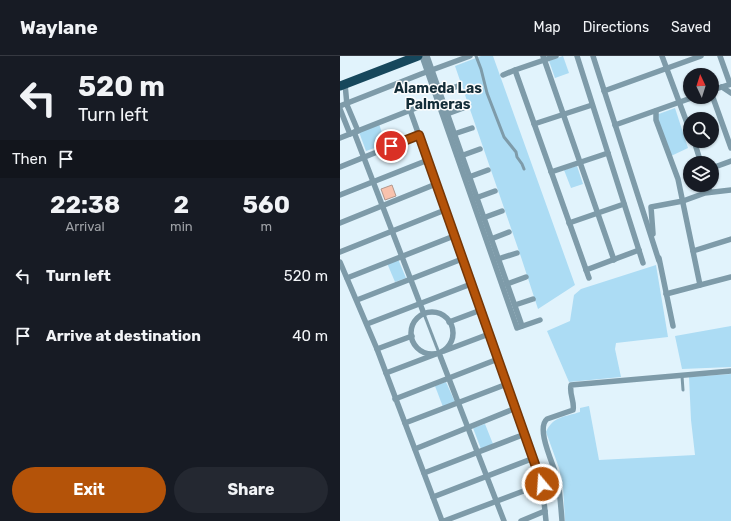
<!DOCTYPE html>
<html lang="en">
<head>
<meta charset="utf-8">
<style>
  :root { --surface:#171b24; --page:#242831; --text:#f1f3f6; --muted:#9ea1a6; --line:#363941; --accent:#b45309 }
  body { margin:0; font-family:Rubik,sans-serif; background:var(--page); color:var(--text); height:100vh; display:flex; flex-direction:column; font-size:15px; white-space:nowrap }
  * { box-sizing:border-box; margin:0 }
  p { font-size:13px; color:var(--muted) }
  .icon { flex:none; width:22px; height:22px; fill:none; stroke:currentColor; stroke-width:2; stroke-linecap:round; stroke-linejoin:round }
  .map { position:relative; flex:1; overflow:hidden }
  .sheet { display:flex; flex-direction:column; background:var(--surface); width:340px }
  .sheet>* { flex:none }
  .top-card { background:#171b24; color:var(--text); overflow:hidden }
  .needle { width:26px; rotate:356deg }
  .controls { position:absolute; left:343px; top:12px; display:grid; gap:8px }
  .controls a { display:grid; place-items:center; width:36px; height:36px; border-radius:50%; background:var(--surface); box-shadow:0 1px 3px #0004; font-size:20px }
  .pin { position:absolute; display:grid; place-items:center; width:34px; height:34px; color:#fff; margin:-17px; border:2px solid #fff; border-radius:50%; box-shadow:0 1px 4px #0007 }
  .me { position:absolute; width:44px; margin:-22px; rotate:342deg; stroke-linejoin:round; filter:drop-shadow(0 0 3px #0008) }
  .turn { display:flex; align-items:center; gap:14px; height:84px; padding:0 12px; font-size:18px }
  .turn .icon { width:52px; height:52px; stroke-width:2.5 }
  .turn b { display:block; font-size:28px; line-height:34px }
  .then { display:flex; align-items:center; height:38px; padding:0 12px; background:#0003; gap:8px; font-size:15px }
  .eta { display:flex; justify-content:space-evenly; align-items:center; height:68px; text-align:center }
  .eta b { font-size:24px; font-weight:700; line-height:28px }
  .button { display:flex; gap:8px; margin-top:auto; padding:8px 12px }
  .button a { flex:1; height:46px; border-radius:24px; background:var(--accent); color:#fff; font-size:16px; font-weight:700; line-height:46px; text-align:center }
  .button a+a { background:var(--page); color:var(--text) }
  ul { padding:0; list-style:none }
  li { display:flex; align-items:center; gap:12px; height:60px; padding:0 12px }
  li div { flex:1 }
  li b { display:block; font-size:15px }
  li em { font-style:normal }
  header { display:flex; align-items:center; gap:24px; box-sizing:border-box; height:56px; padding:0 20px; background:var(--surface); border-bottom:1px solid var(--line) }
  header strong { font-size:19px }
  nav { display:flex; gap:22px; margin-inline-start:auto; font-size:14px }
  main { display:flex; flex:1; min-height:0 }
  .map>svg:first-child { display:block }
  .green { fill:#acdcf4 }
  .building { fill:#f8c2ad; stroke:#b3978c }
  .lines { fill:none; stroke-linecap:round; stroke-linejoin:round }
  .service { stroke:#7e9ba9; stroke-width:3 }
  .minor { stroke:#7e9ba9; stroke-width:5.5 }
  .trunk { stroke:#16475c; stroke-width:9 }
  .route-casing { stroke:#753606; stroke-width:10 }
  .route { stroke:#b45309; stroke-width:7 }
  .labels { text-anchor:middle; stroke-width:3; stroke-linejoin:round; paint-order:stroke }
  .neighbourhood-label { font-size:14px; font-weight:bold; fill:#142d38; stroke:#fdfdfd }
</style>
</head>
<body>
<header>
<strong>Waylane</strong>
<nav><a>Map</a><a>Directions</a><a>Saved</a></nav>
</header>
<main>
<section class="sheet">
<div class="top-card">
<div class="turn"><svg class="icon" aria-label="left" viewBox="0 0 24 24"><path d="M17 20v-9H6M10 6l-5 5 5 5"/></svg><div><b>520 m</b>Turn left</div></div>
<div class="then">Then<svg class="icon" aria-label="arrive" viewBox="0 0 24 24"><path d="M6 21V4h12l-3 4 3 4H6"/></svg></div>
</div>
<div class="eta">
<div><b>22:38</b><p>Arrival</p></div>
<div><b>2</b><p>min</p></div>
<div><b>560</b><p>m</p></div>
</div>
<ul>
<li><svg class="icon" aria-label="left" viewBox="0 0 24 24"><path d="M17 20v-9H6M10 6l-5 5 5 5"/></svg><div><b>Turn left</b></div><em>520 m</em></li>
<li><svg class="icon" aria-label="arrive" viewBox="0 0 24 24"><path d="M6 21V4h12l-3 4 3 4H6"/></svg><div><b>Arrive at destination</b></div><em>40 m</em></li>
</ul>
<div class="button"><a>Exit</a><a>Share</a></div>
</section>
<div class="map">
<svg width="391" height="465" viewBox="0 0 391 465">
  <rect width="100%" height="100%" fill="#e1f3fc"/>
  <g class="green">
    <path d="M141,0H153L235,229L198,253L181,201L115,10Z"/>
    <path d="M223,0L229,17L215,22L209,5Z"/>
    <path d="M335,52L348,92L331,100L316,59Z"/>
    <path d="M39,68L46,88L26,95L19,76Z"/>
    <path d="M237,110L243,128L231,132L224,114Z"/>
    <path d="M58,203L66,222L55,226L47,207Z"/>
    <path d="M316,209L328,281L276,287L275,293L281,321L229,326L207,275L230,265L234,239L241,233Z"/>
    <path d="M391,270V311L342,313L335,280Z"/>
    <path d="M391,318V465H225L223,430L219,412L206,376C213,360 225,361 240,356V352L249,350L259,404L355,399L351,364L349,321Z"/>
    <path d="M106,326L115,346L103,351L95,330Z"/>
    <path d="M145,368L153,388L141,393L133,372Z"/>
  </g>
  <path class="building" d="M52,129L56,140L45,144L41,133Z"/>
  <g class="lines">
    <g class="service">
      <path d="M136,0L141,13L147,37L164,81L176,96L177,101L182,108L184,113"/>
      <path d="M84,258L99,297"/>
      <path d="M342,320L343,334"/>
    </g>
    <g class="minor">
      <path d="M82,0L177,272L200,264"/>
      <path d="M87,0L182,270"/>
      <path d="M203,0L274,204"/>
      <path d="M216,0L175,14L249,222"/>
      <path d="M237,0L303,207"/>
      <path d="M253,0L319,205"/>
      <path d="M322,0L350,75"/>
      <path d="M380,0L390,28"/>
      <path d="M163,19L175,14"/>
      <path d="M5,28L7,49L18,75"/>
      <path d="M382,31L391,37"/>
      <path d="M372,34L391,28"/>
      <path d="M264,35L361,0"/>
      <path d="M100,37L118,30"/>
      <path d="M372,39L391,92"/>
      <path d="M0,50L81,18L130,0"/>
      <path d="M0,53L10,78"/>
      <path d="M70,54L202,426L206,465"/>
      <path d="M316,55V64L338,123L360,229"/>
      <path d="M107,58L126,51"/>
      <path d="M194,68L252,49"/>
      <path d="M275,69L354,41"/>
      <path d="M14,76L84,258"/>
      <path d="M114,78L132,72"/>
      <path d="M0,82L81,50"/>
      <path d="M354,85L361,107"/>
      <path d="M118,101L140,93"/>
      <path d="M0,111L79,79"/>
      <path d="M372,112L391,105"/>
      <path d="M211,116L268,97"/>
      <path d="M129,121L148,114"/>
      <path d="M367,129L370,136"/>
      <path d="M0,139L88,104"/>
      <path d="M133,143L155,135"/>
      <path d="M143,162L162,155"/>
      <path d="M0,167L96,128"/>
      <path d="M229,167L284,148"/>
      <path d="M313,178L311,151L343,145L365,137L391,134"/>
      <path d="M151,183L169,176"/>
      <path d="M353,195L391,183"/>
      <path d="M0,196L105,154"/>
      <path d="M319,202L333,270"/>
      <path d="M158,203L177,197"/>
      <path d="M0,206L37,293L102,465"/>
      <path d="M246,214L299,194"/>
      <path d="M7,222L114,180"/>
      <path d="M167,228L186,221"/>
      <path d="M326,238L391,221"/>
      <path d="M17,244L122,203"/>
      <path d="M175,249L193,243"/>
      <circle cx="92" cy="277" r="21"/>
      <path d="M109,266L141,254"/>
      <path d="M27,268L131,228"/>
      <path d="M37,293L72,280"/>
      <path d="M104,295L149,278"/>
      <path d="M99,297L164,465"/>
      <path d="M46,317L96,298"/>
      <path d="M55,343L158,303"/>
      <path d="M65,367L167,328"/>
      <path d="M75,393L176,352"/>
      <path d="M84,417L185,378"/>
      <path d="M93,441L194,402"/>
      <path d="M104,465L202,428"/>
      <path d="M181,465L205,455"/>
      <path d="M222,465C221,452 220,438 218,425C215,411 195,373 207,363L233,354C235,346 229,338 231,329L391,315"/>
    </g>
    <path class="trunk" d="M0,30L78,0"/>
  </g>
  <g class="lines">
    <g class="route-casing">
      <path id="route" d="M51,90L79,79L202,428"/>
    </g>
    <use href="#route" class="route"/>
  </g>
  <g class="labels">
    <g class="neighbourhood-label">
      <text x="98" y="37">Alameda Las<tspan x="98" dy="16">Palmeras</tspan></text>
    </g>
  </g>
</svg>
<div class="controls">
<a><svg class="needle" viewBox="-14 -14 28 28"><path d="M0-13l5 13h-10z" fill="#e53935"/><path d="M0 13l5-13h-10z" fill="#9ea1a6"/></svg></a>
<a><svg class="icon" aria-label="search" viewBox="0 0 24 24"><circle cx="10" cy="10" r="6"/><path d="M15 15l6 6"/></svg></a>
<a><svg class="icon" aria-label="layers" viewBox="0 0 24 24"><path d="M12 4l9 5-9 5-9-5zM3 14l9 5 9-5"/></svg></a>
</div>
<div class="pin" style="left:51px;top:90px;background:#d93025"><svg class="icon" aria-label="arrive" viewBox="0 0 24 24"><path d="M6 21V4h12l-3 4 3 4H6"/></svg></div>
<svg class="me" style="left:202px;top:428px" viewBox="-20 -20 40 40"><circle r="17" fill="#b45309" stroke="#fff" stroke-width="3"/><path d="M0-11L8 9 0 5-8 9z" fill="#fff"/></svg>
</div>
</main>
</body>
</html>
